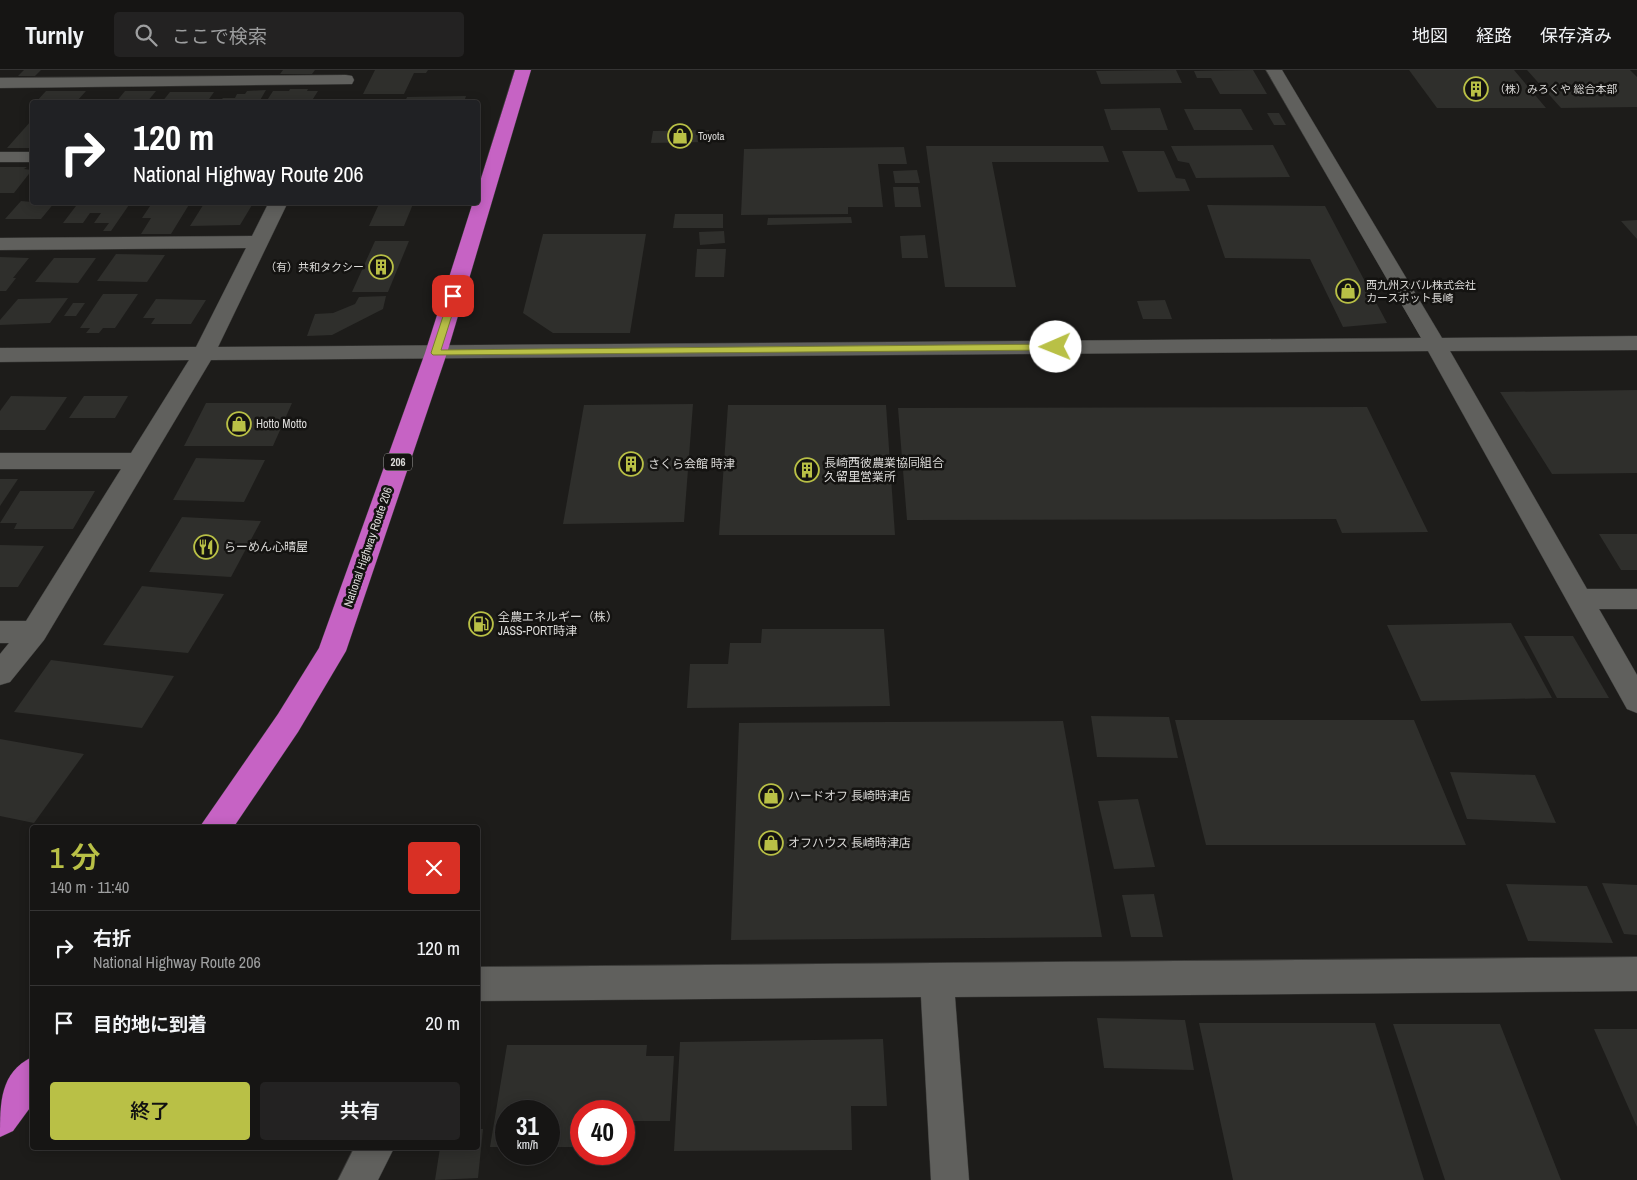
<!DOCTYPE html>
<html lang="ja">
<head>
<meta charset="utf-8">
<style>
  :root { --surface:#161514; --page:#232222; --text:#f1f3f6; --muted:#9e9fa0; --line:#353434; --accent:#b9c046 }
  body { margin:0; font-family:"Archivo Narrow","Noto Sans JP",sans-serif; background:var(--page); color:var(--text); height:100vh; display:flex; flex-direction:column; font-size:19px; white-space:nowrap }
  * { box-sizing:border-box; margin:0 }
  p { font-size:16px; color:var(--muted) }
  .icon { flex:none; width:28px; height:28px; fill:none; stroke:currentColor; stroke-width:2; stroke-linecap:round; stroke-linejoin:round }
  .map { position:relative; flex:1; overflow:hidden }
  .drawer { position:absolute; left:30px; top:755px; width:450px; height:325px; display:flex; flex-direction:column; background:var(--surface); border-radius:5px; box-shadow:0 2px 12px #0003,0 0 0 1px var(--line) }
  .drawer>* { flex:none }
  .banner { position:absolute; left:30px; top:30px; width:450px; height:105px; border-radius:5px; box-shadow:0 2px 12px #0003,0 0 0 1px var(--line); background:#202124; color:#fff; overflow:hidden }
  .speed { position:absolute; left:495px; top:1030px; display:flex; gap:10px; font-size:25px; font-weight:700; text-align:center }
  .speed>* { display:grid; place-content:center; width:65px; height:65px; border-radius:50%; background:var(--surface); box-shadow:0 2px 12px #0003,0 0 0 1px var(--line); line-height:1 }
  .speed small { font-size:12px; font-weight:400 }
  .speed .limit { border:8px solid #d22; background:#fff; color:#111 }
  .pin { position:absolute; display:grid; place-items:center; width:42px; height:42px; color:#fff; margin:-21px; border-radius:10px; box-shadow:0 2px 8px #0006 }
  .me { position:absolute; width:55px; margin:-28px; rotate:269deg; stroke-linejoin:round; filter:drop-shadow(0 0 4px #0008) }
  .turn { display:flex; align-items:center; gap:18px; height:105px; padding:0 20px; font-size:22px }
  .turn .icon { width:65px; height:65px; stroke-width:2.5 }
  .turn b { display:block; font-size:35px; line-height:42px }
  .round { display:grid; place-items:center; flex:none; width:52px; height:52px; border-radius:5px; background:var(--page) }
  .headline { display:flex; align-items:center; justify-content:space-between; height:85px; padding:0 20px }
  h1 { font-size:30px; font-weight:600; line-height:38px; color:var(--accent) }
  .action { display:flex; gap:10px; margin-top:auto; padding:10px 20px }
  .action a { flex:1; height:58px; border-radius:5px; background:var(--accent); color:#111; font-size:20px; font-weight:600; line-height:58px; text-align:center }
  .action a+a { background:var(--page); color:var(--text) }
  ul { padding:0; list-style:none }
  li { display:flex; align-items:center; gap:15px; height:75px; padding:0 20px; border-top:1px solid var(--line) }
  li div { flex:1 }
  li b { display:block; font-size:19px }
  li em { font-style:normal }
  header { display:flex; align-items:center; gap:30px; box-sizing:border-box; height:70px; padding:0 25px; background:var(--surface); border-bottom:1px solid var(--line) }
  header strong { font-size:24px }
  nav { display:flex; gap:28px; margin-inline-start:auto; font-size:18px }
  .search { width:350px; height:45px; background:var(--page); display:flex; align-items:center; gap:12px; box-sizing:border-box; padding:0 18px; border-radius:5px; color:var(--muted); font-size:19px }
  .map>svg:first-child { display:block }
  .building { fill:#2f2f2c }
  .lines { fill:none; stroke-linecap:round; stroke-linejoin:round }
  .minor-casing { stroke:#3a3a38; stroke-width:1 }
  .highway-casing { stroke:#3a3a38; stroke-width:1 }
  .minor { fill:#60605d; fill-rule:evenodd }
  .highway { fill:#c663c4; fill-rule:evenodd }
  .route { fill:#b9c046; stroke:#787d2e }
  .labels { text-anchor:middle; stroke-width:5; stroke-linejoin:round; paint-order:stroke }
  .far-poi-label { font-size:11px; fill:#dbdad8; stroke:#141311; text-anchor:start }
  .shield { fill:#141311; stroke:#9f9e9c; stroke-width:1 }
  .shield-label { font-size:11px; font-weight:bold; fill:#dbdad8 }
  .poi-label { font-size:12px; fill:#dbdad8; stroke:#141311; text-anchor:start }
  .street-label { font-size:12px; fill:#dbdad8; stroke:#141311 }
</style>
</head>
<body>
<header>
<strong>Turnly</strong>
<div class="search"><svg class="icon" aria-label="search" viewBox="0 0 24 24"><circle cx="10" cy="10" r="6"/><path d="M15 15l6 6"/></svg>ここで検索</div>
<nav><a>地図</a><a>経路</a><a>保存済み</a></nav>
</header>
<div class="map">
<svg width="1637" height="1110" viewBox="0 0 1637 1110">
  <rect width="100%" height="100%" fill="#1d1c1a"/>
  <g class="building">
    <path d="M24,0H41L35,6H18Z"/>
    <path d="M283,0H315L312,4H280Z"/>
    <path d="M375,0H428L426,3H414L404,24H363Z"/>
    <path d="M1176,0L1182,13L1101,14L1096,1Z"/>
    <path d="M1253,0L1267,24H1220L1211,8H1197L1194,1Z"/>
    <path d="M1409,0H1514L1546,38H1437Z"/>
    <path d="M1527,0H1630L1637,7V37L1561,38Z"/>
    <path d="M290,19H308L307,21H318L311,32H266L273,21H289Z"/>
    <path d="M266,20L259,32H219L223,28H235L237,24H245L247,21Z"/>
    <path d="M46,21H86L77,31H87L86,32H36Z"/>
    <path d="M125,21H156L147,32H116Z"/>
    <path d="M170,22H214L207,32H162Z"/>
    <path d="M466,26L464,32H405L407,27Z"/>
    <path d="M362,29H395L394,32H361Z"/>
    <path d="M1160,38L1168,60H1111L1104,39Z"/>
    <path d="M1184,39H1241L1253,60H1194Z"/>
    <path d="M1267,43H1279L1286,55H1274Z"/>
    <path d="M31,51L32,78H7Z"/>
    <path d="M709,60L708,72L651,73L653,61Z"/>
    <path d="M1273,75L1290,107L1196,108L1189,93L1178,91L1171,76Z"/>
    <path d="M926,76H1103L1109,92H992L1016,217H945Z"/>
    <path d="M904,77L907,94H878L883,137H848V144L741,145L744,79Z"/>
    <path d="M1122,81H1164L1176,108L1185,109L1190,121L1138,122Z"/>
    <path d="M0,97H27L24,99L32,100L14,123H0Z"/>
    <path d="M917,100L920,113H895L893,101Z"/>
    <path d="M893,117H918L921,137H895Z"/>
    <path d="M21,131L32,132H55L41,149H5Z"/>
    <path d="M79,132H131L111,161H103L109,153H94L101,143H90L83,153H63Z"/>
    <path d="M205,132H233L231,136L252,135L240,155L190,156Z"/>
    <path d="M152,133H190L171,164H141L151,148H142Z"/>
    <path d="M379,134H413L404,156H369Z"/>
    <path d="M1207,135L1325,136L1387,253L1343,257L1310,189L1225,188Z"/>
    <path d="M675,144H723V158H673Z"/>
    <path d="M851,147L852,153L767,155L768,148Z"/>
    <path d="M1637,150V169L1621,151Z"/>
    <path d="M724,161L725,173L700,175L699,162Z"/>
    <path d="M543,164H646L630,263H553L523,243Z"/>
    <path d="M925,165L928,188H902L900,166Z"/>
    <path d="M375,171H409L388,222H352Z"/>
    <path d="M697,179H726L724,207H695Z"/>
    <path d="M116,184L165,185L147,212L97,211Z"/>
    <path d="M0,187L29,188L13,208H16L6,221H0Z"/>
    <path d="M54,188H96L78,213L35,212Z"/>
    <path d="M103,224H138L115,258H103L99,263H86L90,258H80Z"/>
    <path d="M386,226L383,239L332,265L307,266L315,244L333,243L355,234L359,227Z"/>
    <path d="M68,228L50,253L0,255V250L18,229Z"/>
    <path d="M156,229L206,230L191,254H151L155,248H143Z"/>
    <path d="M1165,230L1172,249H1143L1137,231Z"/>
    <path d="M73,233H85L76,246H64Z"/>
    <path d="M1637,320V403L1552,404L1500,322Z"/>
    <path d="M11,326L67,327L45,360H0V341Z"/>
    <path d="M84,326H128L115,348H69Z"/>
    <path d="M206,333H292L273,376H184Z"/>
    <path d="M693,334L684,452L563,454L584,335Z"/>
    <path d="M728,335H886L895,465H719Z"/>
    <path d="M1367,337L1428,462L1342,463L1336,449L907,450L898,338Z"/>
    <path d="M196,388L265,390L244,432L173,430Z"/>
    <path d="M0,409H18L0,436Z"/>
    <path d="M20,421H95L73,459H14L17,453H0Z"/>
    <path d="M182,447L261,451L231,507L149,502Z"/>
    <path d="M1599,464H1637V500H1621Z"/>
    <path d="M0,475L44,476L18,517H0Z"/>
    <path d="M142,516L224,524L188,583L103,575Z"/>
    <path d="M1511,553L1552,628L1421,631L1387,555Z"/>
    <path d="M762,559H884L890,636L687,638L690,594H728L730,573H761Z"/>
    <path d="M1524,566H1573L1609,628H1557Z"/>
    <path d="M51,590L174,606L142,658L14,642Z"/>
    <path d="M1091,646L1169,647L1178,688L1097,687Z"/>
    <path d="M1175,650H1414L1466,775H1206Z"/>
    <path d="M1063,651L1102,867L731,870L739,653Z"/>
    <path d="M0,669L84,684L34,753L0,746Z"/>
    <path d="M1450,702L1535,705L1556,753L1467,749Z"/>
    <path d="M1138,729L1155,797L1114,799L1098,731Z"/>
    <path d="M1602,813L1637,815V865L1624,864Z"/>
    <path d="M1506,814L1587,816L1613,873L1528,871Z"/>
    <path d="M1154,824L1163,867H1131L1122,825Z"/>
    <path d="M1097,948L1185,950L1194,1000L1104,998Z"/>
    <path d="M1199,953H1375L1424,1110H1233Z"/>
    <path d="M1393,954H1500L1561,1110H1445Z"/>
    <path d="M1594,959H1637V1057Z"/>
    <path d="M883,969L887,1036H851L852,1080L674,1081L680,972Z"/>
    <path d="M507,975H647L646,986H674L670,1051H633L630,1077H624V1041H581V1077H549V1041H506V1077H490Z"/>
    <path d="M478,1059H483L478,1108L435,1110L440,1078H478Z"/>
  </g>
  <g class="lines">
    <g class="minor-casing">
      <g id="minor">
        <path d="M1266,0H1282L1442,268L1637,266V280L1450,281L1587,519H1637V539H1599L1637,605V643L1627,639L1428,281L211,290L44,570L10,612L0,615V584L9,573H0V551H26L121,399H0V383H131L189,290L0,292V278L196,277L246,178L0,180V168L252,166L269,132H288L218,277L1421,268Z"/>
        <path d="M346,5L352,6L354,10L352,14L0,18V8Z"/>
        <rect x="0" y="82" width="32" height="10"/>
        <path d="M1637,887V921L955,927L969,1110H931L921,927L478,931V897Z"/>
        <path d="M354,1078H394L378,1110H338Z"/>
      </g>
    </g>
    <g class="highway-casing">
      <g id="highway">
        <path d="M515,0H531L447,283L346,581L298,662L233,758H199L278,644L319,578L425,283L473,132H478V118Z"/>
        <path d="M32,987V1035L13,1061L0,1067C0,1032 0,1003 32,987Z"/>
      </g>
    </g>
    <use href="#minor" class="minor"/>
    <use href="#highway" class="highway"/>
  </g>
  <path class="route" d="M450,225L458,226L441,280L1056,274L1060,277L1056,280L433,285L431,283Z"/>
  <defs>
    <g id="building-ring" transform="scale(1.25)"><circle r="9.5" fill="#141311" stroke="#b9c046" stroke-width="1.5"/><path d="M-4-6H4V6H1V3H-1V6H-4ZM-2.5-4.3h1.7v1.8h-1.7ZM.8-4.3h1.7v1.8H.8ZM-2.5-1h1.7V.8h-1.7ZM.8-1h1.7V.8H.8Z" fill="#b9c046"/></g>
    <g id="shop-ring" transform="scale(1.25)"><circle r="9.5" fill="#141311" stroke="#b9c046" stroke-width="1.5"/><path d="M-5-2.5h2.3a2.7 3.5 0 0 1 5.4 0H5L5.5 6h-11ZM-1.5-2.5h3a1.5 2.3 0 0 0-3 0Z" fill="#b9c046"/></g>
    <g id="restaurant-ring" transform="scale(1.25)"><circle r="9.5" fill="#141311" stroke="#b9c046" stroke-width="1.5"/><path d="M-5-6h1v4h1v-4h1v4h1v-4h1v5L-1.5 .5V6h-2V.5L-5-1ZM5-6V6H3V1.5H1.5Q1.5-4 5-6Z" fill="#b9c046"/></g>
    <g id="fuel-ring" transform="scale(1.25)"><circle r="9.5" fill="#141311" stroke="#b9c046" stroke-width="1.5"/><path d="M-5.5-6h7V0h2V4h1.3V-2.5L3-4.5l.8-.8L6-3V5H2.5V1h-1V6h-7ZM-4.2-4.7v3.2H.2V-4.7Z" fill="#b9c046"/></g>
  </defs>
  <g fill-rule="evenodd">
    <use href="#building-ring" x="1476" y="19"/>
    <use href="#shop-ring" x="680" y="66"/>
    <use href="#building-ring" x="381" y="197"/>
    <use href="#shop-ring" x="1348" y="221"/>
    <use href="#shop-ring" x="239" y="354"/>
    <use href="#building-ring" x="631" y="394"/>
    <use href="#building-ring" x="807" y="400"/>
    <use href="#restaurant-ring" x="206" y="477"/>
    <use href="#fuel-ring" x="481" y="554"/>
    <use href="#shop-ring" x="771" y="726"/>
    <use href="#shop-ring" x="771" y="773"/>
  </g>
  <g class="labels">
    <g class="far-poi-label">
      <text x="1494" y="23">（株）みろくや 総合本部</text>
      <text x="698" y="70">Toyota</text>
      <text x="364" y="201" text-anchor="end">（有）共和タクシー</text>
      <text x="1366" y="219">西九州スバル株式会社<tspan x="1366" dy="13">カースポット長崎</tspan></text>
    </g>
    <rect class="shield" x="384" y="383.5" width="28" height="17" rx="4"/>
    <g class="shield-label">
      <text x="398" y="396">206</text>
    </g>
    <g class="poi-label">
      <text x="256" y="358">Hotto Motto</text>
      <text x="824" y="397">長崎西彼農業協同組合<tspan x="824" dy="14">久留里営業所</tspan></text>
      <text x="648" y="398">さくら会館 時津</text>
      <text x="224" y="481">らーめん心晴屋</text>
      <text x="498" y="551">全農エネルギー（株）<tspan x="498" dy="14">JASS-PORT時津</tspan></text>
      <text x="788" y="730">ハードオフ 長崎時津店</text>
      <text x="788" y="777">オフハウス 長崎時津店</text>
    </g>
    <g class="street-label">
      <text transform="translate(368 477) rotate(-71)" y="4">National Highway Route 206</text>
    </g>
  </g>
</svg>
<div class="speed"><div>31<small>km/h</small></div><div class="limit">40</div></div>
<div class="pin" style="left:453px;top:226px;background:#d93025"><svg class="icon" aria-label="arrive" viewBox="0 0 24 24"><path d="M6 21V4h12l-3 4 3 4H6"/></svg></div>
<svg class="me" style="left:1056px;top:277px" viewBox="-20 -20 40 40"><circle r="19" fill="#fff"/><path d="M0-13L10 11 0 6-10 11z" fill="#b9c046"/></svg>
<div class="banner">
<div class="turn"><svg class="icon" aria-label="right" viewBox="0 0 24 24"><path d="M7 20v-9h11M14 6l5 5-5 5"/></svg><div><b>120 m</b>National Highway Route 206</div></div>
</div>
<section class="drawer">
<div class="headline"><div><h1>1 分</h1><p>140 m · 11:40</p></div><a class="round" style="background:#d93025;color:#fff"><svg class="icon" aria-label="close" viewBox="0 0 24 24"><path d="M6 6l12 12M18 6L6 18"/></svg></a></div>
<ul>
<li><svg class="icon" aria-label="right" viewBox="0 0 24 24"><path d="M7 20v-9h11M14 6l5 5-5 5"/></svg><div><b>右折</b><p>National Highway Route 206</p></div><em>120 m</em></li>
<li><svg class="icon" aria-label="arrive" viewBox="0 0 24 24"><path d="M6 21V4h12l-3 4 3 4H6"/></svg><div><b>目的地に到着</b></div><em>20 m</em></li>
</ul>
<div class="action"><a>終了</a><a>共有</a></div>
</section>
</div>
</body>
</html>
